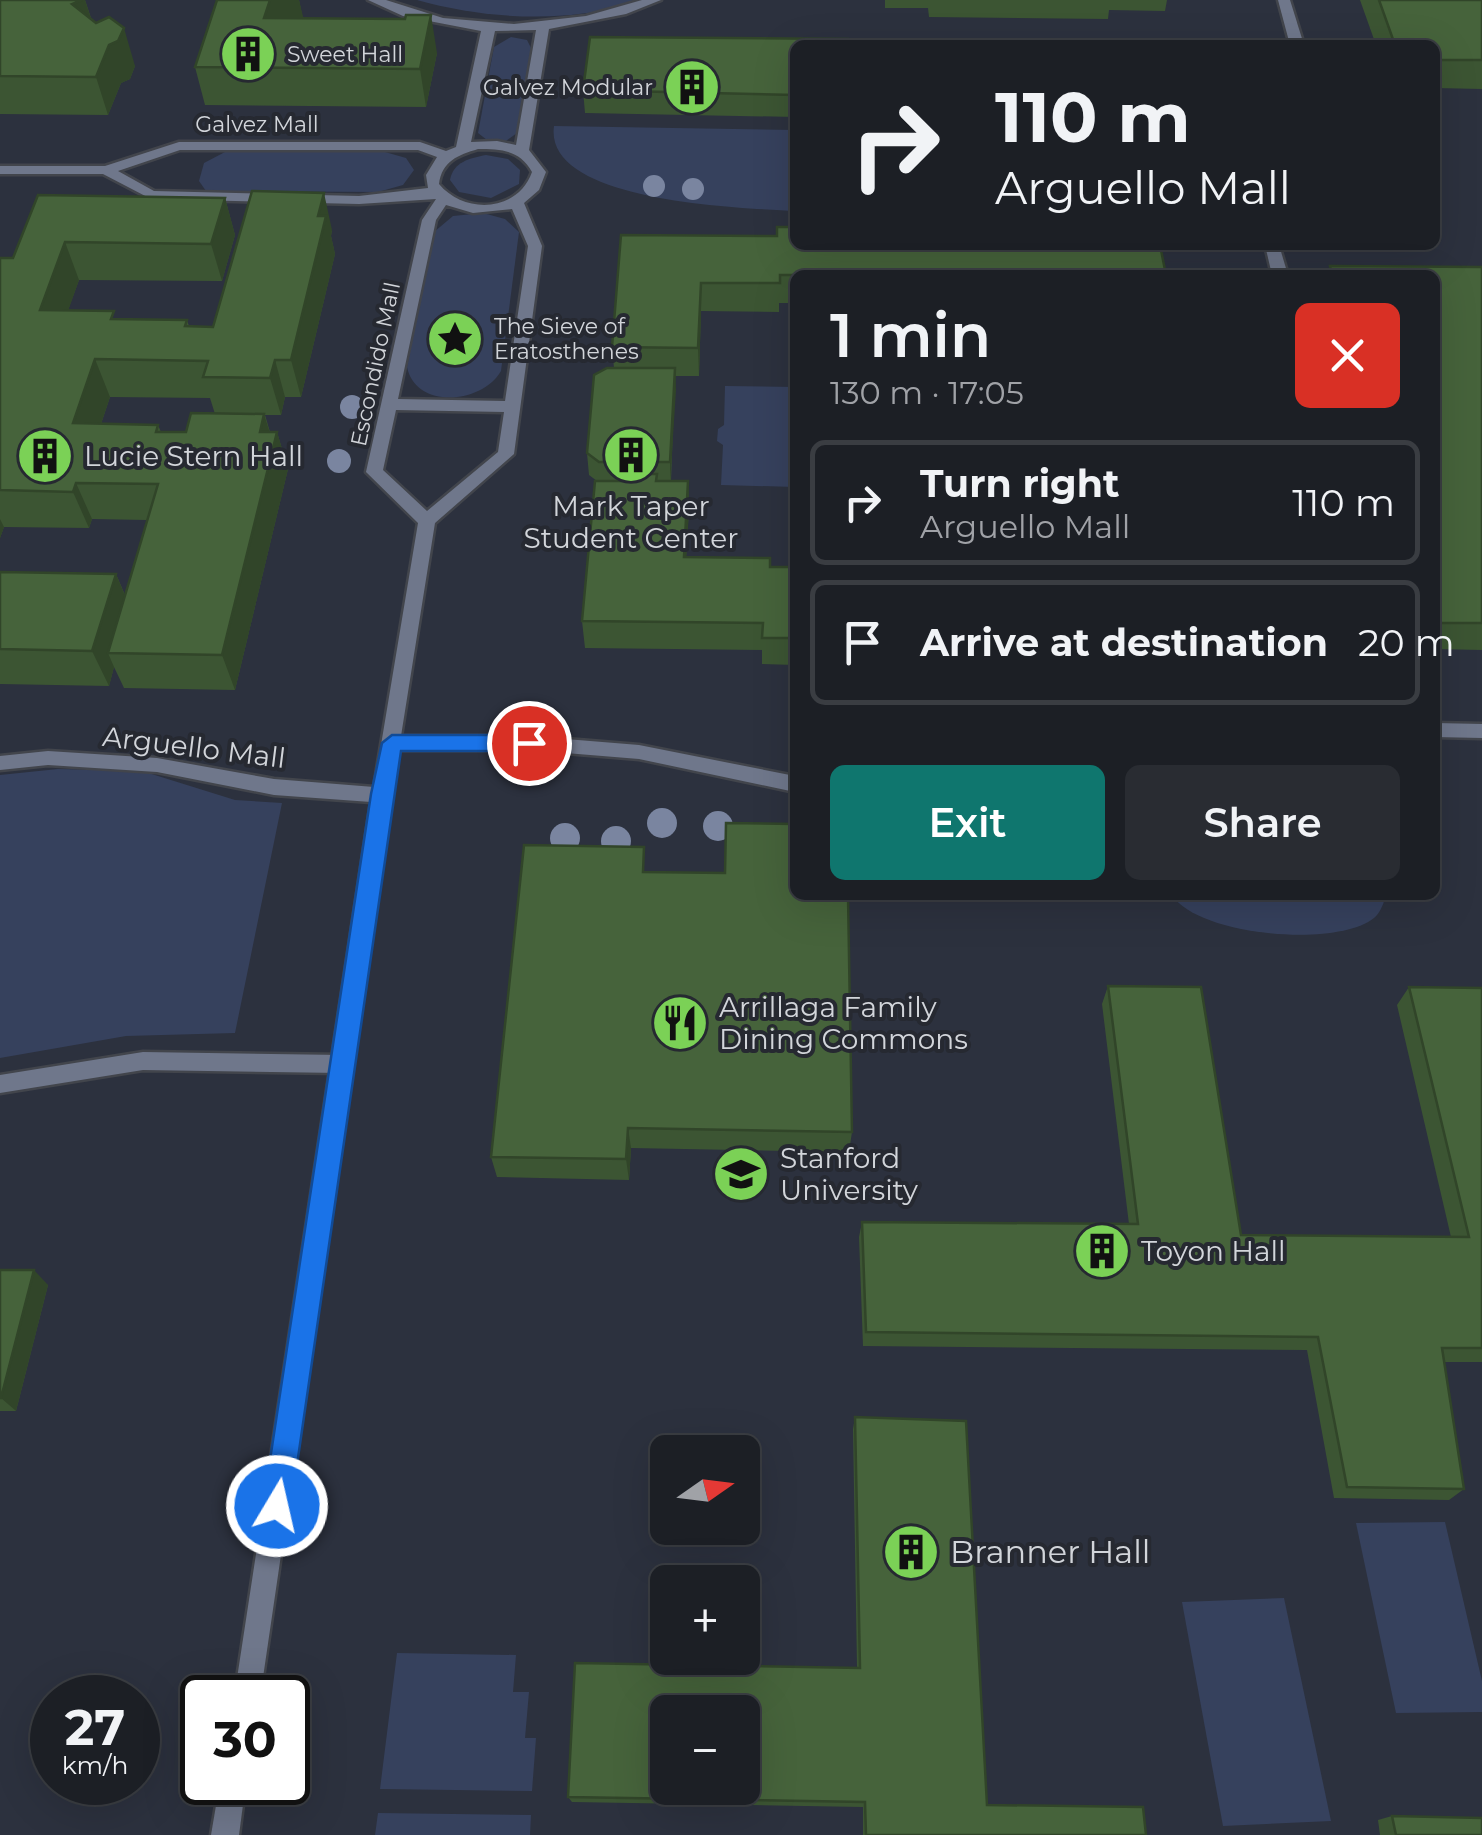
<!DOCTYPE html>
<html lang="en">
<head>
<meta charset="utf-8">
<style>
  :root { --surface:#1c1f25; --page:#292c32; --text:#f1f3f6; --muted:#a0a2a7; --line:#3a3d42; --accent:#0f766e }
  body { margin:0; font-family:Montserrat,sans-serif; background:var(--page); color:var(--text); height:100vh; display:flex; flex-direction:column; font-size:38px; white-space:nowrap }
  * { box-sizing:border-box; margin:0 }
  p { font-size:32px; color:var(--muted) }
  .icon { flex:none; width:55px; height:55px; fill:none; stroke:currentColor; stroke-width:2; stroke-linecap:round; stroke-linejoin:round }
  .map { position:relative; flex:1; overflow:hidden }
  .panel { position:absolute; left:790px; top:270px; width:650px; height:630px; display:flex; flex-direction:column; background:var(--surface); border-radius:15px; box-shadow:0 10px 40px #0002,0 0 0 2px var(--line) }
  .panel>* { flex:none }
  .hud { position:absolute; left:790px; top:40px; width:650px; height:210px; border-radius:15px; box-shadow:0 10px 40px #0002,0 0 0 2px var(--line); background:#1c1f25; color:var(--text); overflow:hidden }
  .needle { width:65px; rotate:76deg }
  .fabs { position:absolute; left:650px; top:1435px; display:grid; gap:20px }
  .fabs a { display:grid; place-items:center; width:110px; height:110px; border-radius:15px; background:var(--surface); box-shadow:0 10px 40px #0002,0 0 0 2px var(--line); font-size:50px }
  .speed { position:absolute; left:30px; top:1675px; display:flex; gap:20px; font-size:50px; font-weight:700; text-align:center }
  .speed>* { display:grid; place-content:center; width:130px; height:130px; border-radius:50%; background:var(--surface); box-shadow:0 10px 40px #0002,0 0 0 2px var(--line); line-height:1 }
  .speed small { font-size:25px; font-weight:400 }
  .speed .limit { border:5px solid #111; border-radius:15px; background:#fff; color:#111 }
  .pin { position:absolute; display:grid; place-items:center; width:85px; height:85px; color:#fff; margin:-42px; border:5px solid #fff; border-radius:50%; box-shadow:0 2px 10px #0007 }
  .me { position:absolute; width:110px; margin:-55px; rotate:9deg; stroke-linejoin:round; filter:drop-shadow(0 0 8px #0008) }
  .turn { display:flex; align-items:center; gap:35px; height:210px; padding:0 40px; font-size:45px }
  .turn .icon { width:130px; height:130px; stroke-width:2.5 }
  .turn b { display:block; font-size:70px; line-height:85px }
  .round { display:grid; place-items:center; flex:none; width:105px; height:105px; border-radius:15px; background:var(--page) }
  .headline { display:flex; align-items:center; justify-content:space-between; height:170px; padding:0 40px }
  h1 { font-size:60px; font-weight:600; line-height:75px }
  .primary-button { display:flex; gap:20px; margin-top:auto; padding:20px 40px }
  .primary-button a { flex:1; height:115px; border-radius:15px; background:var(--accent); color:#fff; font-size:40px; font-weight:600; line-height:115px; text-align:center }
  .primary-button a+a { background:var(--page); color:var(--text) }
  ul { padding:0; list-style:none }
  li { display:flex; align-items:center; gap:30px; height:125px; margin:0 20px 15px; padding:0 20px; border:5px solid var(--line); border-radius:15px }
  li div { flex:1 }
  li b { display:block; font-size:38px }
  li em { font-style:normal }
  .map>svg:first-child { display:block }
  .built { fill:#2c313e; fill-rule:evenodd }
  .green { fill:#36415d }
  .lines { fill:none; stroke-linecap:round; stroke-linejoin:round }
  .lane-casing { stroke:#42454c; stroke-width:5 }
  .street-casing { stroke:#42454c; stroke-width:5 }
  .lane { fill:#6f778b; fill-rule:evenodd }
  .street { fill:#6f778b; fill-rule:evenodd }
  .tree { fill:#7a85a0 }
  .wall { fill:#3c5533; fill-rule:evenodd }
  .shaded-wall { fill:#314529 }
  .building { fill:#46633b; stroke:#314529; stroke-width:2.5; fill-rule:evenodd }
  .route { fill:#1a73e8; stroke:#114b97; stroke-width:2.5 }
  .labels { text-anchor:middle; stroke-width:8; stroke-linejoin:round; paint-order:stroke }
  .far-poi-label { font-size:22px; fill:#d2d5da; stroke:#262931; text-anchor:start }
  .far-street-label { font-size:22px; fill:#d2d5da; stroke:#262931 }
  .poi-label { font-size:28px; fill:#d2d5da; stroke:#262931; text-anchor:start }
  .street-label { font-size:28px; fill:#d2d5da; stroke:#262931 }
  .near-poi-label { font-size:32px; fill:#d2d5da; stroke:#262931; text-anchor:start }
</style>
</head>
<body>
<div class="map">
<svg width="1482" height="1835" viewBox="0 0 1482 1835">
  <rect width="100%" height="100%" fill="#262931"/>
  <path class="built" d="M0,0H1482V1835H0ZM795,45H1435V245H795ZM795,275H1435V895H795ZM668,1452H742V1528H668ZM668,1582H742V1658H668ZM52,1698H138V1782H52ZM202,1698H288V1782H202ZM668,1712H742V1788H668Z"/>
  <g class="green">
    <path d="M417,0H644C572,24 488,20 417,0Z"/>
    <path d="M511,37L527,40L531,48L517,133L506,141L487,140L478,133L494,47Z"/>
    <path d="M554,126L795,130V211C745,208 543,203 554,126Z"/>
    <path d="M225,152H385L406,158L414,170L403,185L378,192L206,191L199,181L204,163Z"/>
    <path d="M486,155L508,159L520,170L519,184L491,198L459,192L450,180C453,162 470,158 486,155Z"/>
    <path d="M483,213L505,219L519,232L501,371C482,404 416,410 407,367L434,232L453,216Z"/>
    <path d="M725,386L795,387V487L721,485L723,445L717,441L718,429L724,425Z"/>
    <path d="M58,769L142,771L235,800L282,803L235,1033L126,1036L0,1058V775Z"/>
    <path d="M1172,895H1385V898C1383,905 1380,913 1374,918C1337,948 1198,936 1172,895Z"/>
    <path d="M1445,1522L1482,1681V1712L1396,1713L1356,1523Z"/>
    <path d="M1284,1598L1331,1821L1223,1826L1182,1602Z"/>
    <path d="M397,1653L516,1655L513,1692H529L525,1738H536L532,1791L380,1789Z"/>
    <path d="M378,1813L531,1815L530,1835H375Z"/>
  </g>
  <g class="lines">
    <g class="lane-casing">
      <g id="lane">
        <path d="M1278,0H1290L1304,45H1290Z"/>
        <path d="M1265,245H1279L1288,275H1272Z"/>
        <path d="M1435,723L1482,724V738L1435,737Z"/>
        <path d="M143,1052L341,1055L348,1057L352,1064L348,1071L341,1073L143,1070L0,1093V1075Z"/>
      </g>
    </g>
    <g class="street-casing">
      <g id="street">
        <path d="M368,0H386L443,18L514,24L586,16L642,0H661L626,14L549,29L529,150L546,172L539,190L524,203L542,246L514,454L435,523L401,736H529L639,745L795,776V792L639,759L529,750H399L260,1698H234L371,802L274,795L157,772L48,765L0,770V756L48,751L157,758L274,779L374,787L418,523L366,472L422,220L436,199L359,204L151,199L103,174H0V166H105L179,142H420L446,151L456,147L481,31L403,16ZM536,30L516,145L497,141L471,142L495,31ZM478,149C501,149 520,150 532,172C518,212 465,215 439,184C442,161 458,155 478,149ZM180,150H418L437,157L426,175L428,188L359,196L154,191L118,171ZM446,205L473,213L512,209L528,246L505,401L398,399L436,220ZM396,410L504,412L498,452L427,511L383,470Z"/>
        <path d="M220,1782H246L239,1835H211Z"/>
      </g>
    </g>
    <use href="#lane" class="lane"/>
    <use href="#street" class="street"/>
  </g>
  <g class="tree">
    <circle cx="654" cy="186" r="11"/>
    <circle cx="693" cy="189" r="11"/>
    <circle cx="352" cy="407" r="12"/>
    <circle cx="339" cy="461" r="12"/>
    <circle cx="662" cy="823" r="15"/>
    <circle cx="718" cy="826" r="15"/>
    <circle cx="565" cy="838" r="15"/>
    <circle cx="616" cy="841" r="15"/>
  </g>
  <g class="wall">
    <path d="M0,0H85L91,18L135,66L130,79L121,83L108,115L0,114Z"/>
    <path d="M299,0L303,19L437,53L426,107L205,105L195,67Z"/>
    <path d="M885,0H1167L1165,11L1109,10L1108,19L929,17L928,8H885Z"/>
    <path d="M1360,0H1482V89L1435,88V45H1376Z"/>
    <path d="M795,45V117L585,113L583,90Z"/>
    <path d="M38,195L225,198L235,235L222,281L79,280L68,310L117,319L187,320L189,326L213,327L332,230L331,236L335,254L301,397H285L281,415H265L270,432H277L288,469L235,690L124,688L114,667L109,686L0,684V572L116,574L125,595L147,520L92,519L89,528L4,527L0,538V258H13ZM110,397L210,398L215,414L186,432H161L158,425L101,424Z"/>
    <path d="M621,235L795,275V303H779V312L701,311L699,376H675L671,481H688L689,509L686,557L770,567H795V665L762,664V650L585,648L582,621L597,481L589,475L587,453L614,368L612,347Z"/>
    <path d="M1330,266L1482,267V650L1435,649V275H1327Z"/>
    <path d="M646,872L852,1132L849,1152L631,1148L629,1180L497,1177L491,1157Z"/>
    <path d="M1108,986L1241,1235L1451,1237L1397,1005L1409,987L1482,988V1362H1444L1464,1489L1449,1500L1334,1498L1307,1350L863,1346L859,1237L862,1222L1129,1224L1102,1004Z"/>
    <path d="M0,1270L48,1285L16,1411H0Z"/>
    <path d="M855,1417L987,1805L1146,1835H863V1807L572,1802L568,1797L857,1667L853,1429Z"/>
    <path d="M1392,1816L1482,1835H1380L1378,1820Z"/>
  </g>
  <g class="shaded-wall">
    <path d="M67,0H85L97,37Z"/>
    <path d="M270,0H299L305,25L264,18Z"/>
    <path d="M431,15L437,53L426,107L420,69Z"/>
    <path d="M124,28L135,66L130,79L121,83L108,115L96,77L109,45Z"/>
    <path d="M324,193L332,230L331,236L335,254L301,397L291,360L318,216Z"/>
    <path d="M225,198L235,235L222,281L211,244Z"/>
    <path d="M65,242L79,280L55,348L40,310Z"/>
    <path d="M701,283V311L699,376L698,348Z"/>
    <path d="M95,359L110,397L89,460L73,423Z"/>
    <path d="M275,360L285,397L281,415L270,378Z"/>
    <path d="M675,368L676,390L670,484V462Z"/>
    <path d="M264,414L274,446L277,432L288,469L235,690L222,655Z"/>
    <path d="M688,481L689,509L685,584L684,557Z"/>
    <path d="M76,483L92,519L89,528L73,492Z"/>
    <path d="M0,519L4,527L0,538Z"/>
    <path d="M116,574L131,610L108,653L114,667L109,686L92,651Z"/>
    <path d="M628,1128L631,1148L629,1180L626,1159Z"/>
    <path d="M34,1270L48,1285L16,1411L1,1398Z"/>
  </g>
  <g class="building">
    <path d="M0,0H82L72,4L96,23L109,17L124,28L118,41L109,45L96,77L0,76Z"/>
    <path d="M217,0H270L264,18L405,19L406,15H431L420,69L195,67Z"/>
    <path d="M1379,0H1482V60H1435V45H1395Z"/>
    <path d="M590,37L848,39V45H795V95L583,90Z"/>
    <path d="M252,191L324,193L318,216H326L291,360H275L270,378L203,377L208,361L95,359L73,423L158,425L156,432H186L191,413L264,414L260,432H277L222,655L108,653L158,484L76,483L73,492L0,490V258H13L38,195L225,198L211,244L65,242L40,310L114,311L111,319L187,320L185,326L213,327Z"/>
    <path d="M777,227H795V245H1160L1166,275H780V283H701L698,348L612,347L621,235L777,236Z"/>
    <path d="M1330,266L1482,267V623H1435V275H1332Z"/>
    <path d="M607,368H675L670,462H599L587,453L594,375Z"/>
    <path d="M625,474H657L656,481H688L684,557L770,558V567H795V638H762L763,623L582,621L595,481H624Z"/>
    <path d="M0,572L116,574L92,651L0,649Z"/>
    <path d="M726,823L795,824V895H848L852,1132L628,1128L626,1159L491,1157L524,845L644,847L643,872L725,873Z"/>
    <path d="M1108,986L1201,987L1241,1235L1469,1237L1409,987L1482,988V1348H1442L1464,1489L1347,1487L1318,1337L866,1332L862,1222L1138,1224Z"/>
    <path d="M0,1270H34L1,1398H0Z"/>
    <path d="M855,1417L966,1421L987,1805L1143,1807L1146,1835H866L865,1802L568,1797L575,1663L860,1668ZM668,1712H742V1788H668Z"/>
    <path d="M1392,1816L1482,1818V1835H1396Z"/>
  </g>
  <path class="route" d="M392,735H529L540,743L529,751H401L291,1506L287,1515L277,1519L267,1515L263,1506L371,794L382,743Z"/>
  <defs>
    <g id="building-disc" transform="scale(2.875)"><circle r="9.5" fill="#7bd156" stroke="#262931"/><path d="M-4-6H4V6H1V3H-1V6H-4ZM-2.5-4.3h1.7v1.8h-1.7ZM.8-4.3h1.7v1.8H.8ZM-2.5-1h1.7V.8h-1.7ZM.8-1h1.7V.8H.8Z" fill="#111"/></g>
    <g id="sight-disc" transform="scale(2.875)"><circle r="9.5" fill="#7bd156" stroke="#262931"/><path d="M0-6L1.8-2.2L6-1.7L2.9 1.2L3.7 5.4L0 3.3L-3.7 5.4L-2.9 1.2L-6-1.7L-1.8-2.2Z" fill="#111"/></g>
    <g id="restaurant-disc" transform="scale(2.875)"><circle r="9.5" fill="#7bd156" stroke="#262931"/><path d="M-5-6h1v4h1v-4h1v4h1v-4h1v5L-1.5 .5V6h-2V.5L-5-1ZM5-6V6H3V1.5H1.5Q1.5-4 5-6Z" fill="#111"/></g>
    <g id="university-disc" transform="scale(2.875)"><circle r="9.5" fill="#7bd156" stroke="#262931"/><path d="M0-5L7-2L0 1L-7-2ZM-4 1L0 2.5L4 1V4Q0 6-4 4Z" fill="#111"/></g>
  </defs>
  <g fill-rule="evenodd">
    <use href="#building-disc" x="248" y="54"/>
    <use href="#building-disc" x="692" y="87"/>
    <use href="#sight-disc" x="455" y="339"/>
    <use href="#building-disc" x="631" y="455"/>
    <use href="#building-disc" x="45" y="456"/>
    <use href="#restaurant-disc" x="680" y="1023"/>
    <use href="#university-disc" x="741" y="1174"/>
    <use href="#building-disc" x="1102" y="1251"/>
    <use href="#building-disc" x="911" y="1552"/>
  </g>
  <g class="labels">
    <g class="far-poi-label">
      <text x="287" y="62">Sweet Hall</text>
      <text x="653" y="95" text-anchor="end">Galvez Modular</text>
      <text x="494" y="334">The Sieve of<tspan x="494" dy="25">Eratosthenes</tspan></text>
    </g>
    <g class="far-street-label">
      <text x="257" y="132">Galvez Mall</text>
      <text transform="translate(375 364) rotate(-78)" y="8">Escondido Mall</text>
    </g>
    <g class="poi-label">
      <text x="84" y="466">Lucie Stern Hall</text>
      <text x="631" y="516" text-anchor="middle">Mark Taper<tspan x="631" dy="32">Student Center</tspan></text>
      <text x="719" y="1017">Arrillaga Family<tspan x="719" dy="32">Dining Commons</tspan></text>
      <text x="780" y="1168">Stanford<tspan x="780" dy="32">University</tspan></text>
      <text x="1141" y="1261">Toyon Hall</text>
    </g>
    <g class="street-label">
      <text transform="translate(194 747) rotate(7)" y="10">Arguello Mall</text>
    </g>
    <g class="near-poi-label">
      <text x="950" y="1563">Branner Hall</text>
    </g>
  </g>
</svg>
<div class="fabs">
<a><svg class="needle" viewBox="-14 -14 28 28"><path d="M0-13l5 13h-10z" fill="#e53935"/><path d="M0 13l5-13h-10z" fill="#a0a2a7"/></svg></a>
<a>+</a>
<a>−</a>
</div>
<div class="speed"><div>27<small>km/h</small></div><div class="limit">30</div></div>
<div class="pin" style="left:529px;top:743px;background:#d93025"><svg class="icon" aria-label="arrive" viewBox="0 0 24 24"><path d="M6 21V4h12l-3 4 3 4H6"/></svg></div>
<svg class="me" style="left:277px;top:1506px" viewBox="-20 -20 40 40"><circle r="17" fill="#1a73e8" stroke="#fff" stroke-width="3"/><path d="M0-11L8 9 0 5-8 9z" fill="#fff"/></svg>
<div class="hud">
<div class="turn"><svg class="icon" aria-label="right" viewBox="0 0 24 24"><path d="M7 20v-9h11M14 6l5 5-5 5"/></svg><div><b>110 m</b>Arguello Mall</div></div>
</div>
<section class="panel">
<div class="headline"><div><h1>1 min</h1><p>130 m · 17:05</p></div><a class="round" style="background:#d93025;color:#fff"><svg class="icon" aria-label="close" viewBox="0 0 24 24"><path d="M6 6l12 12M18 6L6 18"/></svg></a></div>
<ul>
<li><svg class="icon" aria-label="right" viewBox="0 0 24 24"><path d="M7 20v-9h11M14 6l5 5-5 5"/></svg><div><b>Turn right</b><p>Arguello Mall</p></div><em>110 m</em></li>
<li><svg class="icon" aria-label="arrive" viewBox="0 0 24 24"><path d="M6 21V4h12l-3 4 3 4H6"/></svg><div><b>Arrive at destination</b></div><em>20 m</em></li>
</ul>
<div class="primary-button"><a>Exit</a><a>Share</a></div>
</section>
</div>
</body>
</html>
